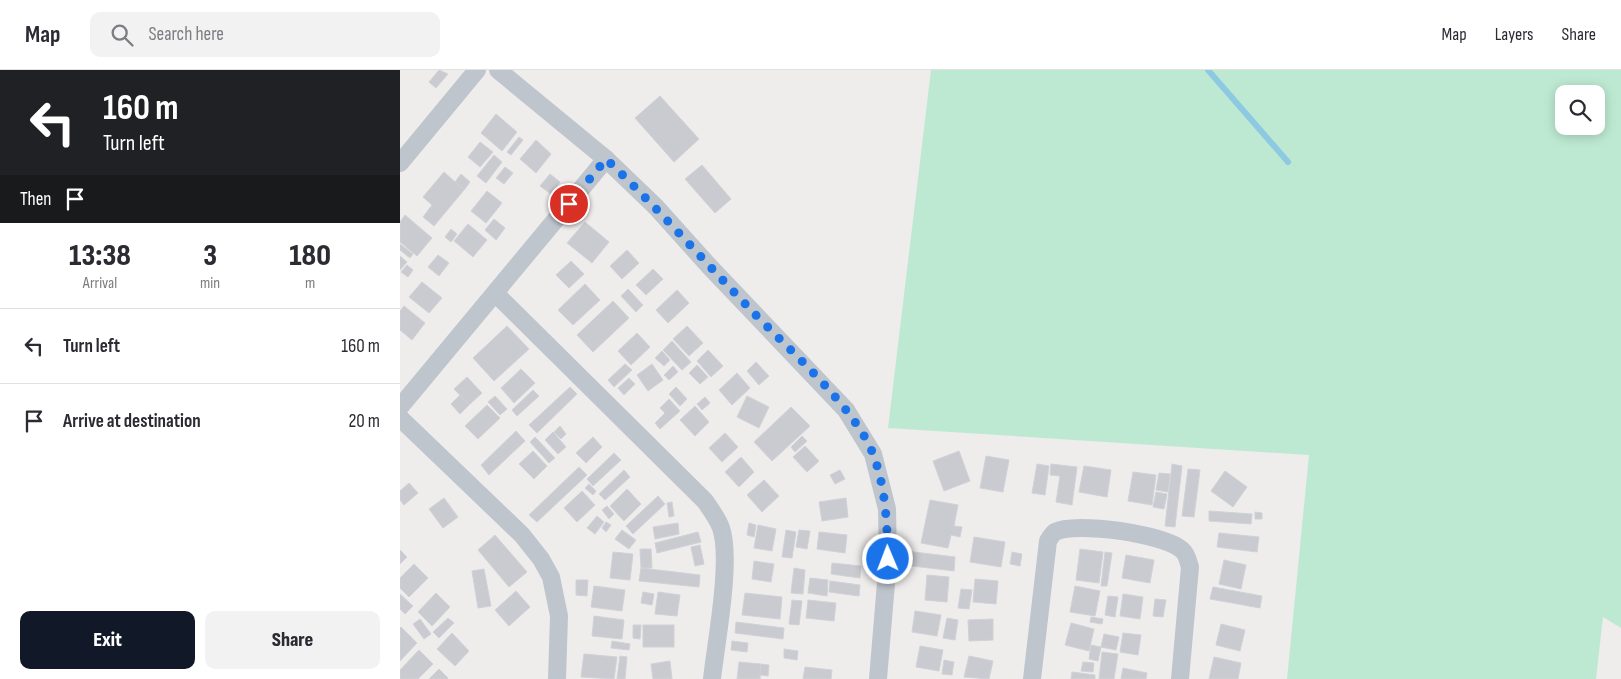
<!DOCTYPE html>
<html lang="en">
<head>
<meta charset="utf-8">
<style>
  :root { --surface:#fff; --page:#f2f2f3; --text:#2b2b33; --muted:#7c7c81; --line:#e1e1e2; --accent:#111827 }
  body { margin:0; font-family:"Sofia Sans Condensed",sans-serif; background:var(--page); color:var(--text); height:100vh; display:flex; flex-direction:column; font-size:19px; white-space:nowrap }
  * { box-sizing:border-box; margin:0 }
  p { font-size:16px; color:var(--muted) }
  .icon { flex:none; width:28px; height:28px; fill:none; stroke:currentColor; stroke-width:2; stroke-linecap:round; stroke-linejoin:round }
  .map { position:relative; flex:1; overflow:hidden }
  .panel { display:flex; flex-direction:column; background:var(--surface); width:400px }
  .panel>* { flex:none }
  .hud { background:#202124; color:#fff; overflow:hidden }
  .tools { position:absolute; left:1155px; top:15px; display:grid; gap:10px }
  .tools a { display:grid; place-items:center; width:50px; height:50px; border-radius:10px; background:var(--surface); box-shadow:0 2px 12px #0003; font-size:25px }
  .pin { position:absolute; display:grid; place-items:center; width:42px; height:42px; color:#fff; margin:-21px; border:2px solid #fff; border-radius:50%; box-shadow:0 1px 5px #0007 }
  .me { position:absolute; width:55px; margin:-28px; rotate:359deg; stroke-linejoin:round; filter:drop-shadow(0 0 4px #0008) }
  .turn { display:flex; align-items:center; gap:18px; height:105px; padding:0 20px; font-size:22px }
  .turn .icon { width:65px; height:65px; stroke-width:2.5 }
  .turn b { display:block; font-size:35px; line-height:42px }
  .then { display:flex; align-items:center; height:48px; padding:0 20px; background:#0003; gap:10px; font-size:19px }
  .eta { display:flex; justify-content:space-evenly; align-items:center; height:85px; text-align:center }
  .eta b { font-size:30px; font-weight:800; line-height:35px }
  .button { display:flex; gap:10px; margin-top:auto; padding:10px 20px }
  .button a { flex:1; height:58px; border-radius:10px; background:var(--accent); color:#fff; font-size:20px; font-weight:800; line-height:58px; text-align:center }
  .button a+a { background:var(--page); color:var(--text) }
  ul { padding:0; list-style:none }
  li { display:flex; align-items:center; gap:15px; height:75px; padding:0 20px; border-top:1px solid var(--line) }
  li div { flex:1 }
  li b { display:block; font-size:19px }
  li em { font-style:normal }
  header { display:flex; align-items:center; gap:30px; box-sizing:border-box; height:70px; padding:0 25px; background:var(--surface); border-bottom:1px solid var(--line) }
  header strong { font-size:24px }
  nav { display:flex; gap:28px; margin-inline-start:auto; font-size:18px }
  .search { width:350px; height:45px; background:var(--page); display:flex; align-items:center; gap:12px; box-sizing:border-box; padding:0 18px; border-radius:10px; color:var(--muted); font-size:19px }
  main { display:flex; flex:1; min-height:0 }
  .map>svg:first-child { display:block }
  .green { fill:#bde9d2; fill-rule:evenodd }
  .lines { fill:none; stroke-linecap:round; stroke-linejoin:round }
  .stream { stroke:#8ec9e2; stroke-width:6 }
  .building { fill:#cacbd0; stroke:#d0d2d7 }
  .street { stroke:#bec5cd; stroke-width:18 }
  .route { stroke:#1a73e8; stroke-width:9; stroke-dasharray:0 16.2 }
</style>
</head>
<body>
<header>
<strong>Map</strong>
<div class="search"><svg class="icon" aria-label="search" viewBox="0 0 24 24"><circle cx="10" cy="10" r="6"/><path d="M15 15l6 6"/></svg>Search here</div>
<nav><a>Map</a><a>Layers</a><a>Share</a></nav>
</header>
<main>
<section class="panel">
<div class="hud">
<div class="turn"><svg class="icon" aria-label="left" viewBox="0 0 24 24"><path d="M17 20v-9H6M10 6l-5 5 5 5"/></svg><div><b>160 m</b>Turn left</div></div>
<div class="then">Then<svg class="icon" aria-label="arrive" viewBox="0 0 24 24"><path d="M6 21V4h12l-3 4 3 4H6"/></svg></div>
</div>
<div class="eta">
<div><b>13:38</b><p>Arrival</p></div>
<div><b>3</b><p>min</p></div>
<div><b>180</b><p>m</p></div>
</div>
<ul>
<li><svg class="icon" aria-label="left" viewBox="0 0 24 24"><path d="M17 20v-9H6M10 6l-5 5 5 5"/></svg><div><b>Turn left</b></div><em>160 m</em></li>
<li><svg class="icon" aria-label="arrive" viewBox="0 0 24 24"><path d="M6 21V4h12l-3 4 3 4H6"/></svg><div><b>Arrive at destination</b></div><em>20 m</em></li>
</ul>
<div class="button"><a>Exit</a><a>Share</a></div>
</section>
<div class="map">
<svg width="1221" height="609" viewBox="0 0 1221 609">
  <rect width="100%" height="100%" fill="#efecec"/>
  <path class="green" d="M531,0H1221V558L1203,547L1196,609H887L909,385L488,358ZM1164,24H1196V56H1164Z"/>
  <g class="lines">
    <path class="stream" d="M808,0L888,92"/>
  </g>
  <g class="building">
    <path d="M39,0L48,4L36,18L29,12Z"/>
    <path d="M260,26L299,69L274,92L235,48Z"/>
    <path d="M96,44L117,62L102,81L81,63Z"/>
    <path d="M119,67L123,70L111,85L107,82Z"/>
    <path d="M136,70L151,84L136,103L120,89Z"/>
    <path d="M80,72L93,82L80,97L68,87Z"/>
    <path d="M94,85L102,92L86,113L77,106Z"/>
    <path d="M302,95L331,129L315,143L285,109Z"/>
    <path d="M105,97L113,103L104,114L96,108Z"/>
    <path d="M44,102L64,120L34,156L23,147L32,135L23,127Z"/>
    <path d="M61,104L70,112L64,120L55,112Z"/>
    <path d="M150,104L160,112L151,124L140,116Z"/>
    <path d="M87,121L102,133L86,153L71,141Z"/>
    <path d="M5,145L32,168L17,186L0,172V152Z"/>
    <path d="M94,149L105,158L96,170L85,160Z"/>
    <path d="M185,152L209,172L192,193L167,173Z"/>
    <path d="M68,154L87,170L73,187L54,171Z"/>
    <path d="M51,159L57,164L51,172L45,167Z"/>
    <path d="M0,174L13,184L10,188L0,180Z"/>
    <path d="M227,180L239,193L222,209L210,196Z"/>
    <path d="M38,185L49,193L39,206L28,197Z"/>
    <path d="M0,186L7,192L0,200Z"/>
    <path d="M171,191L184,204L169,218L156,205Z"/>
    <path d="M7,195L13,200L8,207L1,202Z"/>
    <path d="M253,199L263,209L246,225L236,215Z"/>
    <path d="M22,212L42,228L29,243L9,227Z"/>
    <path d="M185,214L200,230L173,255L158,240Z"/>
    <path d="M228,219L243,235L236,242L221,226Z"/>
    <path d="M277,220L289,233L268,253L256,240Z"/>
    <path d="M213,231L229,248L193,282L177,265Z"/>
    <path d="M4,236L25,253L12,270L0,260V241Z"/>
    <path d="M107,256L129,279L94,311L73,288Z"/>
    <path d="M287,256L303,273L289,286L273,269Z"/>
    <path d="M237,263L250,277L231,295L218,281Z"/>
    <path d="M272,271L291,292L282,300L263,280Z"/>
    <path d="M308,280L323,296L311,307L297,291Z"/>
    <path d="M262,281L270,290L264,296L255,288Z"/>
    <path d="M356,292L369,306L359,315L347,301Z"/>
    <path d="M225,294L232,300L214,317L208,310Z"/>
    <path d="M252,294L263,310L248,321L237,305Z"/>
    <path d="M297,295L308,307L300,314L289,303Z"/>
    <path d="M273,296L278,302L269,310L264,305Z"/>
    <path d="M121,299L135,313L114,333L101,318Z"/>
    <path d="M337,303L350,318L332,335L319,320Z"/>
    <path d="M67,307L82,323L69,335L54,319Z"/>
    <path d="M229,308L235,314L224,325L218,318Z"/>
    <path d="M170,317L177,324L137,363L129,355Z"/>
    <path d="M276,317L287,329L280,336L269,324Z"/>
    <path d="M133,320L139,326L117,346L112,340Z"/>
    <path d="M60,325L69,335L60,344L51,334Z"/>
    <path d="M95,326L107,339L100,345L88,332Z"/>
    <path d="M347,326L369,337L359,358L337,347Z"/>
    <path d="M305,327L310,333L302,340L297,334Z"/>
    <path d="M269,329L280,341L260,359L255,353L265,343L260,338Z"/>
    <path d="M87,335L100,348L78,369L65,356Z"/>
    <path d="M295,336L309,352L295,366L280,350Z"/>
    <path d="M391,337L410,356L372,391L354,372Z"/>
    <path d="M160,356L166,364L161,369L154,362Z"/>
    <path d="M116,361L125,371L89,405L81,395Z"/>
    <path d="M153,362L166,377L158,384L145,370Z"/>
    <path d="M325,363L338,377L322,392L309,378Z"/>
    <path d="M402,366L407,371L395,382L391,377Z"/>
    <path d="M135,367L155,388L149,393L130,372Z"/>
    <path d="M193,367L202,377L186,393L176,383Z"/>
    <path d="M405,376L419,391L407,402L393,387Z"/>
    <path d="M133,381L147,396L134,409L119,394Z"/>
    <path d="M559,381L570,411L544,421L533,391Z"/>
    <path d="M214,383L221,390L193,416L187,409Z"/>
    <path d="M586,386L609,390L603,422L580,418Z"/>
    <path d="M341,387L354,402L339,417L325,402Z"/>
    <path d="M637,394L649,396L645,425L632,423Z"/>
    <path d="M651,394L677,397L672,435L656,432L660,406L650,405Z"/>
    <path d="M772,394L782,396L775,457L765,456Z"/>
    <path d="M684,396L711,400L707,427L679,422Z"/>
    <path d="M179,397L187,405L137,452L129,445Z"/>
    <path d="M788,399L800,400L794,447L782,446Z"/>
    <path d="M224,400L230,407L205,430L199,424Z"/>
    <path d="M440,400L445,409L435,414L430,405Z"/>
    <path d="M825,401L847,417L833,437L811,421Z"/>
    <path d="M733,402L756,405L752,435L728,431Z"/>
    <path d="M759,403L770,404L768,422L756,420Z"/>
    <path d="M364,410L379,426L362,442L347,425Z"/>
    <path d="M9,413L18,423L4,435L0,430V421Z"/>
    <path d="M189,414L196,421L193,425L185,418Z"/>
    <path d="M227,419L241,434L224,451L210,436Z"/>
    <path d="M182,421L195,435L177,452L164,438Z"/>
    <path d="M756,422L767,424L764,439L753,437Z"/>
    <path d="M258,426L265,434L233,464L226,456Z"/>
    <path d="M44,428L58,447L43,458L29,439Z"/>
    <path d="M446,428L448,447L422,451L419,432Z"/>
    <path d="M530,430L558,435L554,456L562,457L560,467L551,465L548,478L521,473Z"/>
    <path d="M272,432L274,446L269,447L267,433Z"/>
    <path d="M207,436L214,444L209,449L202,440Z"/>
    <path d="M809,441L852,444L851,454L809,451Z"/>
    <path d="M855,442L862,443V449H855Z"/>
    <path d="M197,446L204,452L195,464L187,458Z"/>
    <path d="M206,452L211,455L206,462L202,458Z"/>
    <path d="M278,453L279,464L255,469L253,457Z"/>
    <path d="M349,453L356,455L354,467L347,465Z"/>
    <path d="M358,455L376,459L372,481L354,478Z"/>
    <path d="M222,460L236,470L229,479L215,469Z"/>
    <path d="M386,460L396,462L392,488L382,487Z"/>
    <path d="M399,460L410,461L407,479L396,477Z"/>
    <path d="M298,462L301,472L257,483L255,473Z"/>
    <path d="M419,462L447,465L445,483L417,479Z"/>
    <path d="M819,463L859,467L857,482L817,477Z"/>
    <path d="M95,465L127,502L109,517L78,480Z"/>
    <path d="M574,467L605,472L601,497L570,492Z"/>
    <path d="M300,475L304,494L295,496L291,477Z"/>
    <path d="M240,479H251L252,498H241Z"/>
    <path d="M680,479L703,482L699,513L676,510Z"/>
    <path d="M0,480L7,487L0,494Z"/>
    <path d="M506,481L555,487L554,501L504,495Z"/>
    <path d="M213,482L233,484L230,510L210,508Z"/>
    <path d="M612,482L622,484L620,496L610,494Z"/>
    <path d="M705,482L712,483L707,516H701Z"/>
    <path d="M726,485L754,490L750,513L722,508Z"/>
    <path d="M824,490L846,495L841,519L819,514Z"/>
    <path d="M354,491L374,494L371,512L352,509Z"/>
    <path d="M432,493L461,496L460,508L431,504Z"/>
    <path d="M14,494L28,508L9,527L0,518V508Z"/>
    <path d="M241,498L300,505L299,517L239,511Z"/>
    <path d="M394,498L405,500L403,524L391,523Z"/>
    <path d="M84,499L91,536L78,538L72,501Z"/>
    <path d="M527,505L549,507L547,532L525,530Z"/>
    <path d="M410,508L428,510L427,526L408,523Z"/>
    <path d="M575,509L598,511L596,534L573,532Z"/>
    <path d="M176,510H188L187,526L176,525Z"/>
    <path d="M430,511L460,515L459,526L429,522Z"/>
    <path d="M194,516L225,520L222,541L191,537Z"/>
    <path d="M675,516L700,521L695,546L670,542Z"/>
    <path d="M813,517L862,526L860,538L810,529Z"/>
    <path d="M561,519L572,520L569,539L558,538Z"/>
    <path d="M116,521L130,537L109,556L95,540Z"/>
    <path d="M243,522L254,524L252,535L241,533Z"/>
    <path d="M258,522L280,525L277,546L255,544Z"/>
    <path d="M36,523L50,537L32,556L18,542Z"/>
    <path d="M345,523L382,527L380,549L342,545Z"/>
    <path d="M0,524L13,536L5,544L0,539Z"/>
    <path d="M723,524L743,527L740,549L720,546Z"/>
    <path d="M708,526L718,527L715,547L705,545Z"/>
    <path d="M755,529L766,530L763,547L753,546Z"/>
    <path d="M392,530L402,531L399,555L389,554Z"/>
    <path d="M408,530L436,533L434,551L406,548Z"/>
    <path d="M515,541L541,545L537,566L512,562Z"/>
    <path d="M194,546L224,550L222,569L192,566Z"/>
    <path d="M691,547L703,549L702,554L690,552Z"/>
    <path d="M48,548L54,553L39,568L33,562Z"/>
    <path d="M547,548L558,550L555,570L543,568Z"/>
    <path d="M20,549L31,564L24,569L13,554Z"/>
    <path d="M593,549V570L569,571L568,550Z"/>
    <path d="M336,552L384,558L383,569L335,563Z"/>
    <path d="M671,553L694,559L689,581L665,575Z"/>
    <path d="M821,554L845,560L840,581L816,575Z"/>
    <path d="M233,555H241L240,569L233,568Z"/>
    <rect x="243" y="555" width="31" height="22"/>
    <path d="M1,557L17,573L0,591V558Z"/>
    <path d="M52,563L69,581L55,596L37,579Z"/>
    <path d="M723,563L741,565L738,585L720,582Z"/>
    <path d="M704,564L719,567L716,580L701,577Z"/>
    <path d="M212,571L230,574L229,580L211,578Z"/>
    <path d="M332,571L348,573L347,582L331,580Z"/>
    <path d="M691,575L701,577L698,591L689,589Z"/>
    <path d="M520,576L543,580L539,601L516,597Z"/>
    <path d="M384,579L398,581L397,590L384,588Z"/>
    <path d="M19,580L33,594L18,609H0V600Z"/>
    <path d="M702,582L718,584L714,609H699Z"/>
    <path d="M184,584L217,587L214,609L181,607Z"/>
    <path d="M220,586L227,587L225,609H217Z"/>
    <path d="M569,586L593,591L589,609L564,607Z"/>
    <path d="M814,587L841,593L838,609H809Z"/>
    <path d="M544,590L554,592L552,605L542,604Z"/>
    <path d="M270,591L272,609H253L251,594Z"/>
    <path d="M339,592L361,594L360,609H337Z"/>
    <path d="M683,592L694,593L693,602L681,601Z"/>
    <path d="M361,594L369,595L368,606L360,605Z"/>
    <path d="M405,597L432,600L431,609H403Z"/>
    <path d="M723,598L747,603L746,609H721Z"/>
    <path d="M39,599L48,608L47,609H29Z"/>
    <path d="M672,602L695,605V609H671Z"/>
  </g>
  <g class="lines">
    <g class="street">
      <path d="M98,0L206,89L256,137L309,196L446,340L473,384L487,439L488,489L478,609"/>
      <path d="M0,93L77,0"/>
      <path d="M95,223L305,431C311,440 318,449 321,458C332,490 316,572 312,609"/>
      <path d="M0,337L206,89"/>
      <path d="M0,348L122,465L141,489L151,507L159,546L157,609"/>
      <path d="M632,609L648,471C650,468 652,464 655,462C675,451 765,464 782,480C787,484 788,491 790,497L780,609"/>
    </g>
  </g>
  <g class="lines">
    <path class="route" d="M169,134L206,89C257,137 302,189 351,240C386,277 455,337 473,384C486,418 487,454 488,489"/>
  </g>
</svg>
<div class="tools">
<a><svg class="icon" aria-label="search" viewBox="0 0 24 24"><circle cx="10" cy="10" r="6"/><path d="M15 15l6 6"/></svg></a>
</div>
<div class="pin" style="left:169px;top:134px;background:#d93025"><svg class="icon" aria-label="arrive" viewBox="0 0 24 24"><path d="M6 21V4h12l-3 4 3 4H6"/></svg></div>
<svg class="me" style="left:488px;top:489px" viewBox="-20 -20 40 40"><circle r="17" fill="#1a73e8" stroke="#fff" stroke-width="3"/><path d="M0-11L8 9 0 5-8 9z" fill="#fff"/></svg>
</div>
</main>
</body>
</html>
